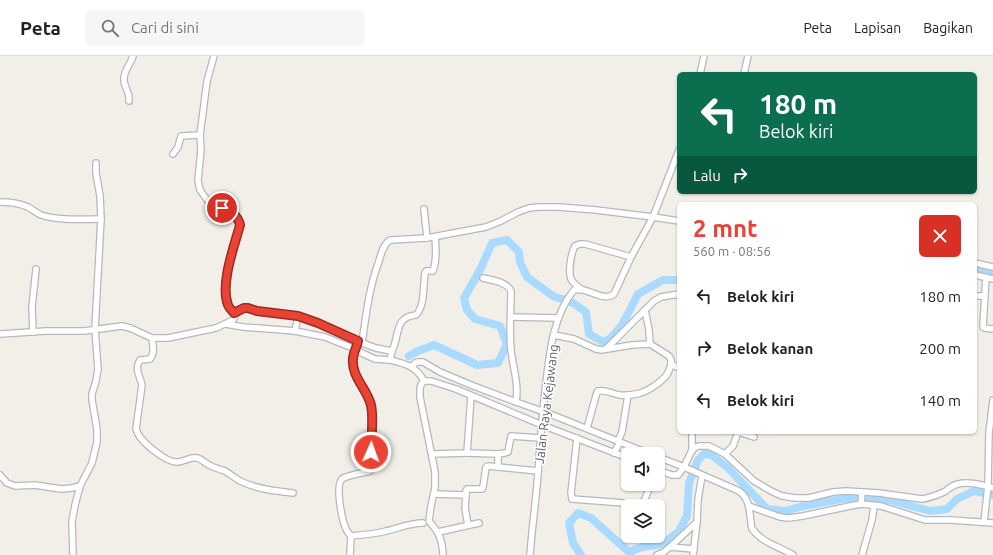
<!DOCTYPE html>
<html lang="id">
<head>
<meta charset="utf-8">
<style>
  :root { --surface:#fff; --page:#f6f6f6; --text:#222; --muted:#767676; --line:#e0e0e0; --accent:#ea4335 }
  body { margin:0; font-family:Ubuntu,sans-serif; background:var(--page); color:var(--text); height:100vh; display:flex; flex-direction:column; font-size:15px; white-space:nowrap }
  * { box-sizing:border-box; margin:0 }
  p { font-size:13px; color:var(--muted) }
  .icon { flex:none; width:22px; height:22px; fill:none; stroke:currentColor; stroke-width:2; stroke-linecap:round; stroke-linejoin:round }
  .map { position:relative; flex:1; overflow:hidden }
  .drawer { position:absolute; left:677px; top:146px; width:300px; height:232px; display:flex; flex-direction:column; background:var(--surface); border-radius:6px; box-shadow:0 1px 3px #0004 }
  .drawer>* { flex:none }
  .banner { position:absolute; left:677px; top:16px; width:300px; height:122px; border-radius:6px; box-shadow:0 1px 3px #0004; background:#0b6e4f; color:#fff; overflow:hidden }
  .fabs { position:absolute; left:621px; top:391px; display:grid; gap:8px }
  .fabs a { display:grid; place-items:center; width:44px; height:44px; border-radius:6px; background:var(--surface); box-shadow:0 1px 3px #0004; font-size:20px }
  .pin { position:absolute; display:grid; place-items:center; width:34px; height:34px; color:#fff; margin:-17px; border:2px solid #fff; border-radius:50%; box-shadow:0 1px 4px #0007 }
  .me { position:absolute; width:44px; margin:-22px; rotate:2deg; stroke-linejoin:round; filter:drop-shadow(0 0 3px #0008) }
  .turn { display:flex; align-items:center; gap:14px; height:84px; padding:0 16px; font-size:18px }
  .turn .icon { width:52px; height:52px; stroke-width:2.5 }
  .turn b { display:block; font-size:28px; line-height:34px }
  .then { display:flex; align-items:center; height:38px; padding:0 16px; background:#0003; gap:8px; font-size:15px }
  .round { display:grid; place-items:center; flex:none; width:42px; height:42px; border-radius:6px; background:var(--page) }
  .summary { display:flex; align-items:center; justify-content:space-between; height:68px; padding:0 16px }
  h1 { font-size:24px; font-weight:700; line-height:30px; color:var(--accent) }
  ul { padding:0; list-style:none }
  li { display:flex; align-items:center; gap:12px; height:52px; padding:0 16px }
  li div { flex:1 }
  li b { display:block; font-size:15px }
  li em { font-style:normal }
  header { display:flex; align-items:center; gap:24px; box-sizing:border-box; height:56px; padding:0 20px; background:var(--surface); border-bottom:1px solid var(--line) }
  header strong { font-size:19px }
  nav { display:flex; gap:22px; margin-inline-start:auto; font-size:14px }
  .search { width:280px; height:36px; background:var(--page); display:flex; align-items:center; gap:10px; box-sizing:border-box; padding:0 14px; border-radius:6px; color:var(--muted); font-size:15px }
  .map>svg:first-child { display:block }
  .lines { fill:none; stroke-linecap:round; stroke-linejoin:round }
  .river { stroke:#aadaff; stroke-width:8 }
  .minor-casing { stroke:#b5b8bc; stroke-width:8 }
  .minor { stroke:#fff; stroke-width:5.5 }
  .route-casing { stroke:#982c22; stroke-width:10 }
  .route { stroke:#ea4335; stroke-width:7 }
  .labels { text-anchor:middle; stroke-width:3; stroke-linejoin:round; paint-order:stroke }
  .street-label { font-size:13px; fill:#5f6368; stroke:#fff }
</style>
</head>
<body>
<header>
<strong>Peta</strong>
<div class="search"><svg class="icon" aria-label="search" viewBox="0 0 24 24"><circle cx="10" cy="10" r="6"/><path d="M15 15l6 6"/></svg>Cari di sini</div>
<nav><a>Peta</a><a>Lapisan</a><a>Bagikan</a></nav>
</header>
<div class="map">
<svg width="993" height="499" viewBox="0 0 993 499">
  <rect width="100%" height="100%" fill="#f1efe8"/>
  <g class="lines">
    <g class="river">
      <path d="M975,212L993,218"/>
      <path d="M409,300L418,295L434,289L477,309L498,307L507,288L500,270L475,263L467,254L464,242L480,214L492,187L507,184L519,196L520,206L527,221L553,240L573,247L586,256L589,278L603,286L611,282L622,269L638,238L663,224H679"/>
      <path d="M581,499L573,487L569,467L578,457L591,462L629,496L642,491L663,488L679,475L687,460L689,427L698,404L705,397L713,400L728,412L767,453L786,455L803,450L847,442L890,444L930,455L947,453L957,443L974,435L993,439"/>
    </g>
    <g class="minor-casing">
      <g id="minor">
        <path d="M214,0L207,25L200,79L201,94L198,124L200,134L208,145L230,155L236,160L239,165L240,169C234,191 220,228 228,249C230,252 232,254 234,257L243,252H248L257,255L298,260L318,267L362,287L376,292L392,295L390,304C406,308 416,310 424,325H431L456,333L542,369L628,402"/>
        <path d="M700,18L704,0"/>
        <path d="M744,18L748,0"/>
        <path d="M129,45C130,35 124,32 124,24C123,15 131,8 133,0"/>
        <path d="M173,98L178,91L181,80L200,79"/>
        <path d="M0,146C10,146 19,147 28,151C32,153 36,157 41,159C60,165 82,163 101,163"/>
        <path d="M424,153L427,182"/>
        <path d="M975,207L993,211"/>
        <path d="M975,219L993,223"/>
        <path d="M986,221L983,271L984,272L993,273"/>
        <path d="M483,222C492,224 507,226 511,235C511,255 509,275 511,294C513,312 519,328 516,346"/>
        <path d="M580,232C577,230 573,227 571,223C568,215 571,197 575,190L580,188H585L631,201"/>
        <path d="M975,240H984"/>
        <path d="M645,254L649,274L650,288"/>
        <path d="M511,261L558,262"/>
        <path d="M226,268L243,271L295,275L325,281L355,293L352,305L355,318L368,342L372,358L371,413L370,415L366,416C361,417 346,420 342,423C335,430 342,464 346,473C347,476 349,478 351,480C363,479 375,478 386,475C399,472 410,467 423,467"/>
        <path d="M295,275L298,260"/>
        <path d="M33,276L32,251L36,213"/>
        <path d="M0,278L46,275H84L122,270L130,272L152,282H168L216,272L233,264L235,260L234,257"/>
        <path d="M554,279L574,283L596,293L601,294L632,289L650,288L669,300L671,304V308L679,312"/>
        <path d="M152,282C153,290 155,297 150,303L140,304C134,313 140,320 142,329L136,373C137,376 138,378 140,381C146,389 167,407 177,406C184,406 191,400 197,402C202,403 206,408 211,410C215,412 220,413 225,415C230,418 235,422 240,425C257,433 275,435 293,437"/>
        <path d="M358,285L355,293L364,298L375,303L390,304"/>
        <path d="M362,287C366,259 369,232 379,205C381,198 383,189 390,184L427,182L486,171L501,165L518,156L529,152L539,151H559L596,154L653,161L679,165"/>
        <path d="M607,292L654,245L661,241L679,238"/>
        <path d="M392,295C400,279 394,261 416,259C425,251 423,229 425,217L426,215H433C437,204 436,192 435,181"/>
        <path d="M412,311L415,307L417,306H423L440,316L471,329L516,346L550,358L650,398"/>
        <path d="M424,325C419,329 420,334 420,341L435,416V432L431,450L429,465C440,478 442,483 443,499"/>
        <path d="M587,372L597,336L598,335C606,333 612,338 620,339C635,340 645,337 657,328C665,322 669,318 671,308"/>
        <path d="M738,376L754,381"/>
        <path d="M577,382L571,437L572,443L637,448L644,445L651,428"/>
        <path d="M618,385L622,376L628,339"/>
        <path d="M692,395V376"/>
        <path d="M467,397L498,398"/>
        <path d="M614,397L620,386"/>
        <path d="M432,398L467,397L471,340"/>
        <path d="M725,398L733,390L738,376H737"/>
        <path d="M658,401L684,411L739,435C750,443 749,454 751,466C751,469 751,472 753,474C763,487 780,491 793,499"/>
        <path d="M498,411V398L505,397L508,396L511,380L540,382"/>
        <path d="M658,414L672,419H678L684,411L692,394L696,391L699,390H709L725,398L754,425L771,435L782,440L795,442H809L833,436L846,435L879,437L922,443C930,442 937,439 944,436C949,433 952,429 958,428C967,425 984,429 993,432"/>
        <path d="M0,419L7,427L15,430L35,429L61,433L72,432L80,430"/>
        <path d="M434,438L466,439V435L467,433H482L483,431L486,411L488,410L538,415"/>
        <path d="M466,439L465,452L468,469"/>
        <path d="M861,448L862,437"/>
        <path d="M749,450L780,461L789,462L803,460L850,450L861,448L881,450L925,464H951L993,467"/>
        <path d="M984,466L988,430L989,377L993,344"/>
        <path d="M438,476L479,467"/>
        <path d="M670,491L694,493"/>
        <path d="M73,499L72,466L75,449L80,430L92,407L97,386V373L92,344V338L96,325L98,313L95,273L101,163L100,140L96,117V107"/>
        <path d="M350,499L351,480"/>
        <path d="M530,499C532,472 536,444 538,417C540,390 542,362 545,335C549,302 552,260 574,234C587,230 603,247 614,238L631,201L653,161L679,94"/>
        <path d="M657,499L664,496L670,491L697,466L698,444L702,419"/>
        <path d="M693,499L697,466"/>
        <path d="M862,499L872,464L874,450"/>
      </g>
    </g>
    <use href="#minor" class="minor"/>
  </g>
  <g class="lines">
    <g class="route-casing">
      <path id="route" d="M222,152C230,155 238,159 240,169C234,191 220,228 228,249C229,252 232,254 234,257L244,252H248L257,255L298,260L318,267L358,285C357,291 353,297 353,303C351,320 367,333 371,349C374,364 371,380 371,396"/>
    </g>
    <use href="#route" class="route"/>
  </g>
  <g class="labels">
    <g class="street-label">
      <text transform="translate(546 348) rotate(-83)" y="5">Jalan Raya Kejawang</text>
    </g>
  </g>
</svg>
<div class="fabs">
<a><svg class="icon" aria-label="sound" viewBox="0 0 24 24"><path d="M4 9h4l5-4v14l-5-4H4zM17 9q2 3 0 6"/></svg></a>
<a><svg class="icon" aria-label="layers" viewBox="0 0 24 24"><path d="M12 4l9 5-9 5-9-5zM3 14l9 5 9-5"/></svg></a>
</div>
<div class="pin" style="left:222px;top:152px;background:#d93025"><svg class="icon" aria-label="arrive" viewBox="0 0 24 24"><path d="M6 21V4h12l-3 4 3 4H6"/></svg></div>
<svg class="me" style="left:371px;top:396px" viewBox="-20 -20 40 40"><circle r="17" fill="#ea4335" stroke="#fff" stroke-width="3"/><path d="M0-11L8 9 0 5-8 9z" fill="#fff"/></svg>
<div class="banner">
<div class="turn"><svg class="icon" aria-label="left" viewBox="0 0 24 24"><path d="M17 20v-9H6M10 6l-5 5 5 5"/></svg><div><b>180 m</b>Belok kiri</div></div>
<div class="then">Lalu<svg class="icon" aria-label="right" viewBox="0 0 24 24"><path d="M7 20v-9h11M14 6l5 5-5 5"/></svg></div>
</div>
<section class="drawer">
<div class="summary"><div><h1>2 mnt</h1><p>560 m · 08:56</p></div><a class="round" style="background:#d93025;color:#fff"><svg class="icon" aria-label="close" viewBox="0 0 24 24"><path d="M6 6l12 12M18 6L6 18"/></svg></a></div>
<ul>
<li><svg class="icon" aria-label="left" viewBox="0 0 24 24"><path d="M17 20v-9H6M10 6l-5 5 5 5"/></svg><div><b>Belok kiri</b></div><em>180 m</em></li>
<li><svg class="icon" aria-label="right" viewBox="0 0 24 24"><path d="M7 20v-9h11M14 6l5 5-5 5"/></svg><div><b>Belok kanan</b></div><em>200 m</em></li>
<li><svg class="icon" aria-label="left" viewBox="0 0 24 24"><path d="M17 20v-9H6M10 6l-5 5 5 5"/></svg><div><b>Belok kiri</b></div><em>140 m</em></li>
</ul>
</section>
</div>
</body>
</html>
